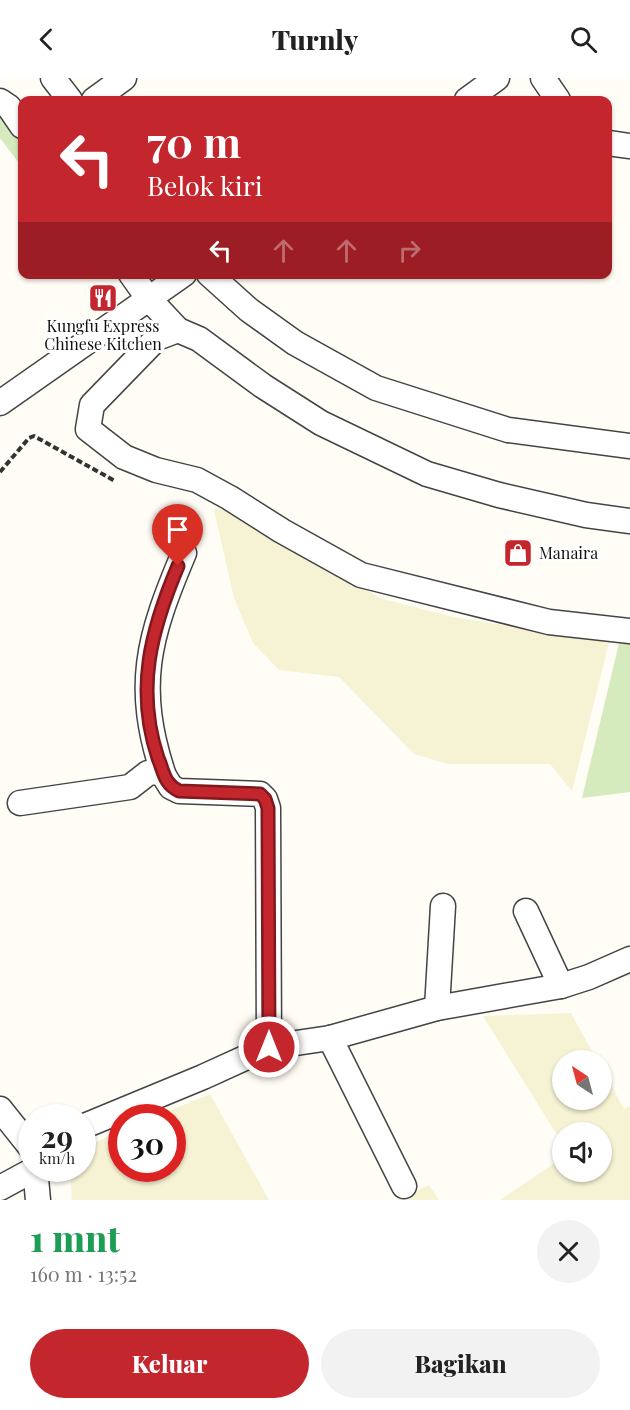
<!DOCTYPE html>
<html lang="id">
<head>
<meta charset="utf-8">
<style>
  :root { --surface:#fff; --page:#f2f2f2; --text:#222; --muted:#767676; --accent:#c4262e }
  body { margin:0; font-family:"Playfair Display",serif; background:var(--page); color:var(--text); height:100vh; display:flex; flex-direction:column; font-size:22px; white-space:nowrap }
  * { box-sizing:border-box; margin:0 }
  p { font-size:20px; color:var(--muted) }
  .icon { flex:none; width:33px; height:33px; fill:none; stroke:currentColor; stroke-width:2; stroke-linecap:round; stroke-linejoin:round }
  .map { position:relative; height:1122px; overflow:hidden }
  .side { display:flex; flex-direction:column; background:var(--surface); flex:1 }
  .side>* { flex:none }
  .banner { position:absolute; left:18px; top:18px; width:594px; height:183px; border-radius:12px; box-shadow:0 2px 4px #0004; background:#c4262e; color:#fff; overflow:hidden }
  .needle { width:39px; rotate:324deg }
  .fabs { position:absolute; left:552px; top:972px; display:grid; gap:12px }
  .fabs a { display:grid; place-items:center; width:60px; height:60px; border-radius:50%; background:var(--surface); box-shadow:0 2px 4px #0004; font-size:30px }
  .speed { position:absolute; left:18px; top:1026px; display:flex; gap:12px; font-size:30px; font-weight:700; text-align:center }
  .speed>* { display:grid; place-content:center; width:78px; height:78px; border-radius:50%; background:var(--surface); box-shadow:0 2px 4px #0004; line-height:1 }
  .speed small { font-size:15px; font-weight:400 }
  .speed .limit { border:9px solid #d22; background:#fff; color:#111 }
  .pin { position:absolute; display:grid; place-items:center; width:51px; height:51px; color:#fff; margin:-62px -26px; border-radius:50% 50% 50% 0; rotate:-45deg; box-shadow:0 0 6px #0007 }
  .pin .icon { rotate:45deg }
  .me { position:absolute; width:66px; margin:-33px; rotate:0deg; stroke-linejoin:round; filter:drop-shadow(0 0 4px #0008) }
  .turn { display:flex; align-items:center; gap:21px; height:126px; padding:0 30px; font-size:27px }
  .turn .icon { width:78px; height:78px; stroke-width:2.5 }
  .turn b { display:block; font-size:42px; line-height:51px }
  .lanes { display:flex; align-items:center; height:57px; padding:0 30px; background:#0003; justify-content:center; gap:30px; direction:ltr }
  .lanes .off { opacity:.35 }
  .round { display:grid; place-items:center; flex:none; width:63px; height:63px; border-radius:32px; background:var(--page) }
  .headline { display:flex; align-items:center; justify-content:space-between; height:102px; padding:0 30px }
  h1 { font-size:36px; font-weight:800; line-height:45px; color:#1e9e55 }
  .action { display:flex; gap:12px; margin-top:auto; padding:12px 30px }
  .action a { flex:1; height:69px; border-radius:36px; background:var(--accent); color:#fff; font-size:24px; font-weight:800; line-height:69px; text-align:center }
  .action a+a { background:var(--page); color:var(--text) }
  header { display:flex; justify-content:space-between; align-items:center; height:78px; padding:0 30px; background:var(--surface); font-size:27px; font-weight:800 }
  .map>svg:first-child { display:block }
  .farmland { fill:#f6f3d4 }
  .green { fill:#d5ebbd }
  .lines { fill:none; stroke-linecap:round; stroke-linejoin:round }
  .minor-casing { stroke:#444; stroke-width:27 }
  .path { stroke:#333; stroke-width:4; stroke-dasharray:6 3; stroke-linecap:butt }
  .minor { stroke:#fff; stroke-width:24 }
  .route-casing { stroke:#7f191e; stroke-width:15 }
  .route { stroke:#c4262e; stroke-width:10 }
  .labels { text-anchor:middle; stroke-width:6; stroke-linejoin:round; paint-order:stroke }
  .poi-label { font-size:16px; fill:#111; stroke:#fff }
</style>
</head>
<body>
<header><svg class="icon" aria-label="back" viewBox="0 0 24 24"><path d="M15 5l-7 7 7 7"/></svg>Turnly<svg class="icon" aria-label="search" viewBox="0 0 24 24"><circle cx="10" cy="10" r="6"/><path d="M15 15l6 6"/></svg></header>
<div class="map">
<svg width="630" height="1122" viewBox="0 0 630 1122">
  <rect width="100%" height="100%" fill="#fffdf5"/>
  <g class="farmland">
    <path d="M225,430L322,489L383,521L453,539L609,564L572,713L550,686H448L414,676L339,599L279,592L253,565L234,520L214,432Z"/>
    <path d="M571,935L597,982H562V1022H602V990L624,1031L630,1028V1122H500L562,1080V1094H602V1054H562V1065L483,938Z"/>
    <path d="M210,1016L269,1122H72L70,1091L82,1090L83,1070L121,1053L122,1090H172V1040L154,1039Z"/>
    <path d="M429,1107L439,1122H397Z"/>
  </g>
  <g class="green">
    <path d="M0,28L22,54V83L19,85L0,60Z"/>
    <path d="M619,565L630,566V714L582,720Z"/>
  </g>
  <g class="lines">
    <g class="minor-casing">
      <g id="minor">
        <path d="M53,0L70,22"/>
        <path d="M543,0L558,22"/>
        <path d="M94,22L124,0"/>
        <path d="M467,22L497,0"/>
        <path d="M0,23L9,29L22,48"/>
        <path d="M608,65L630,68"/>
        <path d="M131,196L148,220L178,252"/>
        <path d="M209,196L249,232L295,265L376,310L508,352L630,368"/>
        <path d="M0,325L184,196"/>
        <path d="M630,443L586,437L499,417L427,396L321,345L263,308L199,261L178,252L157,260L92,327L88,351L124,379L156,392L197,402L230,420L282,453L361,497L549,544L630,553"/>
        <path d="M164,698C134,608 148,560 184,475"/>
        <path d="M20,725L130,709L148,695L158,694L164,698L171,709L179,713L260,716L265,721L268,730L269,969"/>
        <path d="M526,833L561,908"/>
        <path d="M437,930L443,828"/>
        <path d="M330,960L404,1108"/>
        <path d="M0,1031L32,1071"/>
        <path d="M82,1049L203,999L269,969L330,960L437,930L561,908L589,899L630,881"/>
        <path d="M35,1090L38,1122"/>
        <path d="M0,1110L35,1091"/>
      </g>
    </g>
    <path class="path" d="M0,394L29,360L34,358L115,403"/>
    <use href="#minor" class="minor"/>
  </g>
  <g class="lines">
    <g class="route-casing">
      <path id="route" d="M178,488C151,552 135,611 158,680C164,694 164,706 179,713L260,716L265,721L268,730L269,969"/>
    </g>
    <use href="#route" class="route"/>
  </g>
  <defs>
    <g id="restaurant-square" transform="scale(1.5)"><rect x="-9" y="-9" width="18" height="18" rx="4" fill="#c4262e" stroke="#fff"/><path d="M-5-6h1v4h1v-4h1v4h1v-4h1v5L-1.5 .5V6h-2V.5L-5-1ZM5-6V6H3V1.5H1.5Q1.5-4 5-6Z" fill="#fff"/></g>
    <g id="shop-square" transform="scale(1.5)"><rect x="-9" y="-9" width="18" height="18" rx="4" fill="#c4262e" stroke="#fff"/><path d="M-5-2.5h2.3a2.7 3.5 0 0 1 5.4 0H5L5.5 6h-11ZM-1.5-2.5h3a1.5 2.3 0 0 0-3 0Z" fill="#fff"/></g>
  </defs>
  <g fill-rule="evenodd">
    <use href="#restaurant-square" x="103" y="220"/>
    <use href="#shop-square" x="518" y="475"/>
  </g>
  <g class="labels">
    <g class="poi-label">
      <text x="103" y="254">Kungfu Express<tspan x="103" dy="18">Chinese Kitchen</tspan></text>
      <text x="539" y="481" text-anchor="start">Manaira</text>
    </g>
  </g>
</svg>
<div class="fabs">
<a><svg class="needle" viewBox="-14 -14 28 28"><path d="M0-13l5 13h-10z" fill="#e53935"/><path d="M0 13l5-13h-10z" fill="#767676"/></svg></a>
<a><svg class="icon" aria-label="sound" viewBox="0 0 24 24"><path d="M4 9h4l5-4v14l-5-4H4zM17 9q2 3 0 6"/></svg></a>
</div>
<div class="speed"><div>29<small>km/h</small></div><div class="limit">30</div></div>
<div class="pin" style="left:178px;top:488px;background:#d93025"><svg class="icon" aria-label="arrive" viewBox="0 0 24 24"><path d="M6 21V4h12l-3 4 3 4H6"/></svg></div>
<svg class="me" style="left:269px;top:969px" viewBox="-20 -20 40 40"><circle r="17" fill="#c4262e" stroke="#fff" stroke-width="3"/><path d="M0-11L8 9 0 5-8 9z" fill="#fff"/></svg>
<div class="banner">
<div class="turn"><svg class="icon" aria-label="left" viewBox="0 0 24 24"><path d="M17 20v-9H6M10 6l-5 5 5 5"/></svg><div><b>70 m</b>Belok kiri</div></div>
<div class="lanes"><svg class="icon" aria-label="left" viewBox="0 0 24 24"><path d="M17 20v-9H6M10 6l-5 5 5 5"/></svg><svg class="icon off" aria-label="ahead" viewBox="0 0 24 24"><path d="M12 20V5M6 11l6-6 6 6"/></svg><svg class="icon off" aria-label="ahead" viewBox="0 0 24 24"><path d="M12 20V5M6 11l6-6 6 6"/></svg><svg class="icon off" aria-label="right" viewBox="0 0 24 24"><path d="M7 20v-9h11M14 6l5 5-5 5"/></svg></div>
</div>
</div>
<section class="side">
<div class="headline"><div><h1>1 mnt</h1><p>160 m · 13:52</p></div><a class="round"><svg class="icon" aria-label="close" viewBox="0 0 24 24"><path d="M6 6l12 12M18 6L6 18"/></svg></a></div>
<div class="action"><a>Keluar</a><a>Bagikan</a></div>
</section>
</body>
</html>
